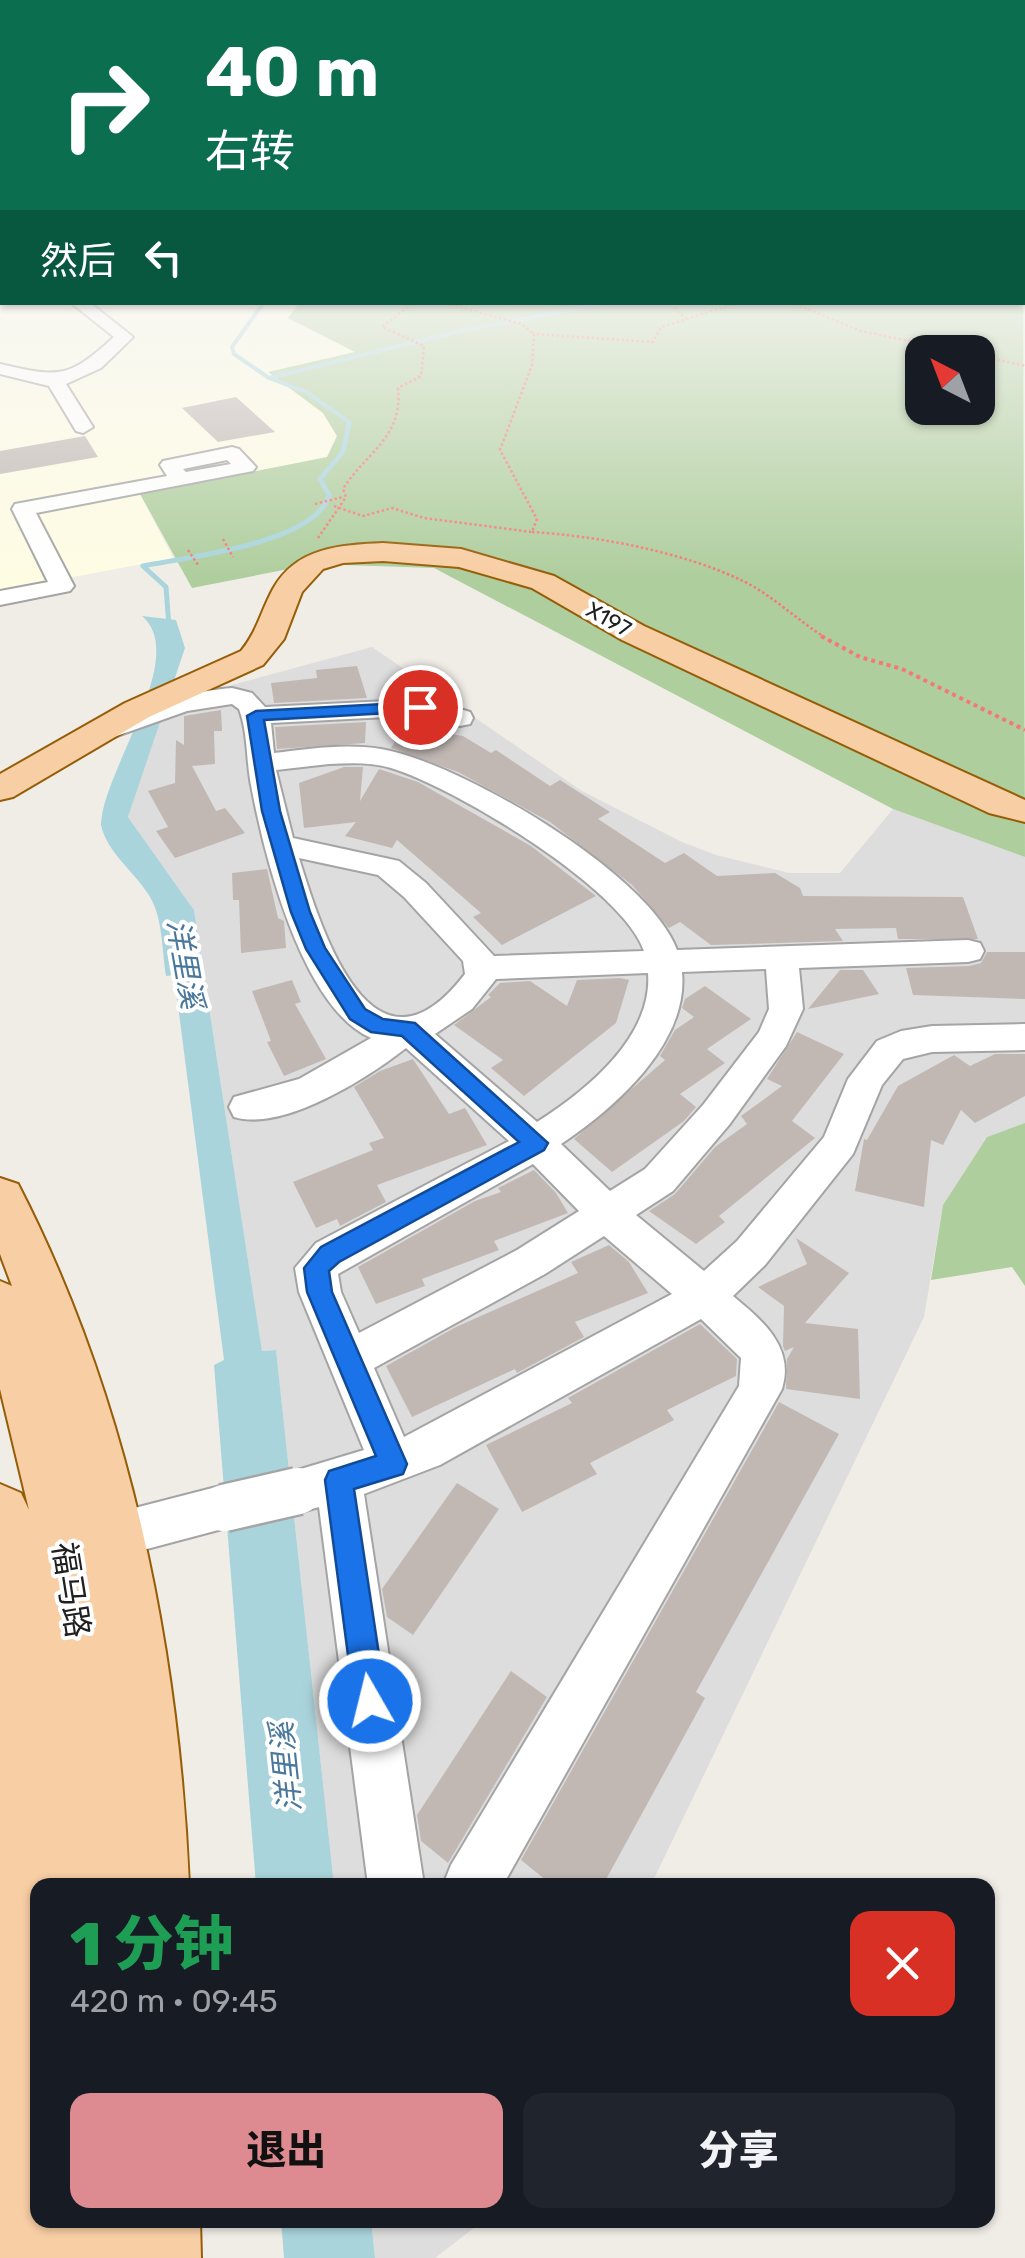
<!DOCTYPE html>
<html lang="zh">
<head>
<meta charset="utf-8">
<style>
  :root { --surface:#171b24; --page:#20242c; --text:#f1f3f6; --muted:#9ea1a6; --accent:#de8a91 }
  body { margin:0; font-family:Rubik,"Noto Sans SC",sans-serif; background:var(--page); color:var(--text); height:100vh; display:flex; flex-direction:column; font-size:38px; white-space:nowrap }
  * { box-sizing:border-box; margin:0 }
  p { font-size:32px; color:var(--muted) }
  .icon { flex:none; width:55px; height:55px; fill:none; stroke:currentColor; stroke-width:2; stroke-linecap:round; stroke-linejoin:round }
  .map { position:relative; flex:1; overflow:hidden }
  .sheet { position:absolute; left:30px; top:1878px; width:965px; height:350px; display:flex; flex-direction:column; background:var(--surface); border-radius:20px; box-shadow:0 2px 8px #0004 }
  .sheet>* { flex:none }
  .guide { position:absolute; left:0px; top:0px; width:1025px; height:305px; box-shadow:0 2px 8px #0004; background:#0b6e4f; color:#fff; overflow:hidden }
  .needle { width:65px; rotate:318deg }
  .tools { position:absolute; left:905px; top:335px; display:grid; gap:20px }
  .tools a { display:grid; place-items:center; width:90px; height:90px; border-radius:20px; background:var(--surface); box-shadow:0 2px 8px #0004; font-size:50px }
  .pin { position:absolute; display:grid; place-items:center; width:85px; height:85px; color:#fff; margin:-42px; border:5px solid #fff; border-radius:50%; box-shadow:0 2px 10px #0007 }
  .me { position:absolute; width:110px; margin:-55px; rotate:352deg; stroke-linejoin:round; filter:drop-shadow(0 0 8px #0008) }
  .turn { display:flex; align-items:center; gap:35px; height:210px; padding:0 40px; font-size:45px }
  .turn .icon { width:130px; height:130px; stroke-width:2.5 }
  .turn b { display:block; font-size:70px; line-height:85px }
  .then { display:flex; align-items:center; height:95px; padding:0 40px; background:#0003; gap:20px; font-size:38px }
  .round { display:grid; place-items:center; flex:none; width:105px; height:105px; border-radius:20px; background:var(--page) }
  .head { display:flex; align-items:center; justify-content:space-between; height:170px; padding:0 40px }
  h1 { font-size:60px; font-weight:800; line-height:75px; color:#1e9e55 }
  .cta { display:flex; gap:20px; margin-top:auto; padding:20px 40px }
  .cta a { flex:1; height:115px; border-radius:20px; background:var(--accent); color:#111; font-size:40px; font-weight:800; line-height:115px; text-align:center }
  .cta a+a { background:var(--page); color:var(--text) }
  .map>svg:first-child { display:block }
  .residential { fill:#dedddd }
  .education { fill:#fefce3 }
  .forest { fill:#afce9e; fill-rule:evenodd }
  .water { fill:#aad4dc }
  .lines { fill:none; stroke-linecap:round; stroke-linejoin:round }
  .stream-far1 { stroke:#aad4dc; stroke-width:4 }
  .stream { stroke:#aad4dc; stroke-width:5 }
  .building { fill:#c1b8b4 }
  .minor-casing { stroke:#a4a4a4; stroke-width:4 }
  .major-casing { stroke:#965d07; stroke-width:4 }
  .path-far1 { stroke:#f47975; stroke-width:2.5; stroke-dasharray:2.5 2.5; stroke-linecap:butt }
  .path { stroke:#f47975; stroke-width:4; stroke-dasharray:4 4; stroke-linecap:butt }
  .minor { fill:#fff; fill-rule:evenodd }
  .major { fill:#f8cea4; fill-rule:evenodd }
  .minor-bridge-casing { stroke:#a4a4a4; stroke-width:51; stroke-linecap:butt }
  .minor-bridge { stroke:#fff; stroke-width:46 }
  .route { fill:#1a73e8; stroke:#114b97; stroke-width:2.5 }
  .labels { text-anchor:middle; stroke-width:8; stroke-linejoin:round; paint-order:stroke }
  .far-street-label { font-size:22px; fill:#202020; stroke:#fff }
  .water-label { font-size:30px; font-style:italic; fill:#4a789d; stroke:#fff }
  .near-street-label { font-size:32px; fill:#202020; stroke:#fff }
</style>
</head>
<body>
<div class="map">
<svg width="1025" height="2258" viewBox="0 0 1025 2258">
  <rect width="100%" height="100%" fill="#f0ede7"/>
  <g class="residential">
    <path d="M372,647L582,791L682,842L716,855L789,873H840L893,809L1025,857V1123L987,1137L943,1205L924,1317L651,1885H334L276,1350L262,1351L194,910L128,817L159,720L199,694Z"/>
    <path d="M371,2220H484L435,2258H375Z"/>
  </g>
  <path class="education" d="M0,297L2,302L299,303L288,319L356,352L269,373L323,413L337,436L327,457L140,494L173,558L0,591Z"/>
  <g class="forest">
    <path d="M1023,260L1025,857L893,809L434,568L314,564L192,588L140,494L327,457L337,436L323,413L268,372L355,352L288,318L299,303L1022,302ZM922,352H978V408H922Z"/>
    <path d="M1025,1123V1286L1012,1267L931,1280L943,1205L987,1137Z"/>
  </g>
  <g class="water">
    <path d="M142,616L176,620L185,648L128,817L194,910L262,1351L276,1350L334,1885H256L214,1365L224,1360L174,975L166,976C162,951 163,919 150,897C136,873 107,853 101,825C102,771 190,657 142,616Z"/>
    <path d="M281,2220H371L375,2258H284Z"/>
  </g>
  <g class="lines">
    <g class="stream-far1">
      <path d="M264,302L232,347L234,354L269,378"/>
      <path d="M348,427L349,422L306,392L269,378L461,331L610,302"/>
    </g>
    <path class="stream" d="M169,627L166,587L143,566C188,557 316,543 329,495L320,479L343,452L349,424"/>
  </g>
  <g class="building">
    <path d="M236,397L275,432L218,442L182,408Z"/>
    <path d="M85,436L98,457L0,474V451Z"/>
    <path d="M357,666L367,698L274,703L271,683L317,678L316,670Z"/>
    <path d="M221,710L222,731H214L215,764L192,766L216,811L225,808L245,833L175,858L156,831L168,827L148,791L175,783L176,740L184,745V716Z"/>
    <path d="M366,722L365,743L277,749L275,727Z"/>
    <path d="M404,726L463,736L491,753L496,750L550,786L560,780L610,812L598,819L665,863L684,853L717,876L775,873L800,888L803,896L963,897L978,939H898L896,928L835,929L843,941L711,945L680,922L669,928L632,885L550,822L458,772L391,748Z"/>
    <path d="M344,767H363L360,801L379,769L418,782L531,846L596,896L502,945L473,917L481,913L397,840L392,848L345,836L356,822L304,828L299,783Z"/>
    <path d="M267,869L278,918L284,921L286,948L241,953L239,900H233L232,873Z"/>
    <path d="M987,952H1025V999L913,995L906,968L969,966L981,963Z"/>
    <path d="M840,970H863L879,994L808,1009Z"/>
    <path d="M620,978L629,980L616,1023L524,1096L491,1068L503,1060L454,1025L491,997L488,995L500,983L530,981L567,1006L577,980Z"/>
    <path d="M292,980L301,1002L295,1004L326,1059L284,1076L267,1042L271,1041L252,991Z"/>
    <path d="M705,986L751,1019L707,1049L725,1063L680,1094L696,1107L684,1121L612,1172L574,1139L665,1060L660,1056L675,1030L694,1017L682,1008L685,999Z"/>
    <path d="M797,1032L844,1054L792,1121L815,1138L719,1216L725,1222L696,1244L649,1211L675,1194L715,1147L747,1124L741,1116L782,1086L767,1079Z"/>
    <path d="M995,1054H1025V1096L975,1123L961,1110L943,1145L931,1140L924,1207L855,1191L864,1139L867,1140L898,1086L954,1055L970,1066Z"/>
    <path d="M413,1059L449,1114L465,1108L487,1145L377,1185L386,1202L340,1226L337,1219L316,1228L293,1182L373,1150L369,1143L384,1138L354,1087L380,1071Z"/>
    <path d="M534,1170L556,1193L568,1213L494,1241L499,1250L422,1279L425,1286L376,1304L358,1267L475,1201L501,1192L498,1188Z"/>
    <path d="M796,1238L849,1273L805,1323L858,1329L860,1399L786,1389L787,1359L794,1347L785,1351L783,1346L784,1306L758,1287L807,1264Z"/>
    <path d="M609,1245L629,1262L648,1293L575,1322L584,1337L517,1373L515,1369L412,1417L386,1366L456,1327L578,1273L571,1262Z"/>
    <path d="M700,1324L737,1359L736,1376L667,1410L674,1420L590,1463L597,1474L522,1512L486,1445L572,1403L568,1398Z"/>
    <path d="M779,1402L839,1434L696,1692L705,1698L603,1885H552L521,1860Z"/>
    <path d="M457,1483L499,1509L413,1635L387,1617L382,1589Z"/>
    <path d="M511,1671L547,1697L448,1863L421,1841L417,1815Z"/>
  </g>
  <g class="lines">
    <g class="minor-casing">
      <g id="minor">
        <path d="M2,271V281L0,282V272Z"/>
        <path d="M70,302H89L133,337L101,368L66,384L93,427L83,433L76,431L49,386L0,374V364C59,377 67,380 114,337Z"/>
        <path d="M232,447L239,449L256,467L253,471L36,513L74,586L70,591L0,605V591L48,582L12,509L15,504L167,476L160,465L163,461ZM227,460L231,464L186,472L183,469Z"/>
        <path d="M232,688L252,693L265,707L428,699L470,712L473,718L470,724L460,726L426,715L271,723L274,753C309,749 345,743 381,749C459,762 649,873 677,950L968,940L980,943L984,951L980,959L968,962L799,968L803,1009L786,1046L729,1125L673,1191L636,1215L704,1271L737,1241L824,1137L848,1079L877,1041L901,1031L932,1026L1025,1024V1050L932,1052L903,1059L882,1085L853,1154L765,1265L733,1296C762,1320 795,1347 782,1389L503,1885H443L451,1865L739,1386L741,1358L701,1319L440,1465L364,1494L424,1885H368L319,1507L298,1513L281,1507L275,1491L281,1475L364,1450L299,1292L295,1268L316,1243L509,1141L406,1048C368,1078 283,1132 234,1117L229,1107L234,1097L299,1079L371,1038C302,1008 264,855 251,785C246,760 248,733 239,709L232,704L187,711L111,738L97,730C116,706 202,690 232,688ZM329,764C350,763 371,762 391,768C454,787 623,888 644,951L494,956L426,883L399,861L293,838L276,770ZM299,858L378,875L404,897L463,961L465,974C373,1094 322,933 299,858ZM766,969L769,1009L759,1032L703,1105L645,1169L610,1191L561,1144C615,1108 689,1043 682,972ZM648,973C653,1037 586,1091 537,1122L435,1034L472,1009L496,979ZM533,1164L579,1211L517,1250L359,1333L341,1292L338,1274ZM604,1236L672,1294L404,1437L374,1368L545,1274Z"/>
        <path d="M224,1485L241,1492L248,1508L241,1524L113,1558L96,1552L89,1535L96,1518Z"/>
      </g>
    </g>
    <g class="major-casing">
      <g id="major">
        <path d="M383,543L461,549L554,576L644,626L1025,800V822L989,813L622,640L532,588L459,567L383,561L343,563L323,569L302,592L284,639L263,665L149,717L13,797L0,800V774L125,703L241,651C257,632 261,611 273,589C296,547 341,545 383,543Z"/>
        <path d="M0,1178L18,1184C128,1397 179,1646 189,1885H38V2220H200L201,2258H0V1484L21,1493L29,1510L0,1389V1281L12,1286L0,1254Z"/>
      </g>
    </g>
    <g class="path-far1">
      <path d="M441,302L521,324L534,334"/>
      <path d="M675,302L676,311L686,318"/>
      <path d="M790,302L861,331L963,352"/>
      <path d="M978,355L1025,366"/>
      <path d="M315,504L343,497"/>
      <path d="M334,506L363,516L392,508L424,518L532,532L537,519L500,450L532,365L534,334L653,342L661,327L741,302"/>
      <path d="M532,532C598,536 683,552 743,581C772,595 798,621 826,638"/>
      <path d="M318,538L346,497L343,489C367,451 403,438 398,388L421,376L424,346L382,327L414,302"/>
      <path d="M223,539L233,557"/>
      <path d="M188,550L198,565"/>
    </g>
    <path class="path" d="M821,636L860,657L902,669L1025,730"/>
    <use href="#minor" class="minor"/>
    <use href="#major" class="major"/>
    <g class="minor-bridge-casing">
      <path id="minor-bridge" d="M224,1508L298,1491"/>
    </g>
    <use href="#minor-bridge" class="minor-bridge"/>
  </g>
  <linearGradient id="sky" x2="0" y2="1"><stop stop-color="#8fc1e3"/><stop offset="0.45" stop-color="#f8f7f4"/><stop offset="1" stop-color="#f8f7f4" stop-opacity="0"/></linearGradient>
  <rect width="1025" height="576" fill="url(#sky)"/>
  <path class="route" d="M420,702L428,707L425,711L264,720L280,811L310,912L325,948L365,1009L383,1019L415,1023L548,1143L544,1150L339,1262L329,1271L332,1292L407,1464L403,1474L354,1489L386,1701L381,1712L370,1717L359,1712L354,1701L325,1480L329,1471L376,1456L307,1292L304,1268L321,1247L519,1142L402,1036L371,1032L350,1019L306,949L291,912L262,811L247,716L256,711Z"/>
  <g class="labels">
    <g class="far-street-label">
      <text transform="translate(609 619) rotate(29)" y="8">X197</text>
    </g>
    <g class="water-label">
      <text transform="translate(185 964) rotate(80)" y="10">洋里溪</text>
      <text transform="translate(286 1767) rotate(-96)" y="10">洋里溪</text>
    </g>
    <g class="near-street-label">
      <text transform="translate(71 1590) rotate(81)" y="11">福马路</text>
    </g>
  </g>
</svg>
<div class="tools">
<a><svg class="needle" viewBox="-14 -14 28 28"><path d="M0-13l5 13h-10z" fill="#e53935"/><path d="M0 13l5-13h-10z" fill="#9ea1a6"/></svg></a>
</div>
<div class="pin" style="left:420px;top:707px;background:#d93025"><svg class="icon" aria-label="arrive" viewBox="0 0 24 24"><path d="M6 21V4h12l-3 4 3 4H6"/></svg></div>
<svg class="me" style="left:370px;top:1701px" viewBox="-20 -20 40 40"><circle r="17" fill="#1a73e8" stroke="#fff" stroke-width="3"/><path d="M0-11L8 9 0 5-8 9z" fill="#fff"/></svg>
<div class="guide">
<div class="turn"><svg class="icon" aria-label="right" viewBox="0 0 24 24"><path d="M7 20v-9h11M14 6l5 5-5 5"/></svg><div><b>40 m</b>右转</div></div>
<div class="then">然后<svg class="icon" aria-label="left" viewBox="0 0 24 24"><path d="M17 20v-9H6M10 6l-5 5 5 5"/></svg></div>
</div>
<section class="sheet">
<div class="head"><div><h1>1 分钟</h1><p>420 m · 09:45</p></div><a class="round" style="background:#d93025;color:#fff"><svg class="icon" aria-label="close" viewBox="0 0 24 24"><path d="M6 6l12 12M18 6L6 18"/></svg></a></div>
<div class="cta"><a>退出</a><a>分享</a></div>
</section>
</div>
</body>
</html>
